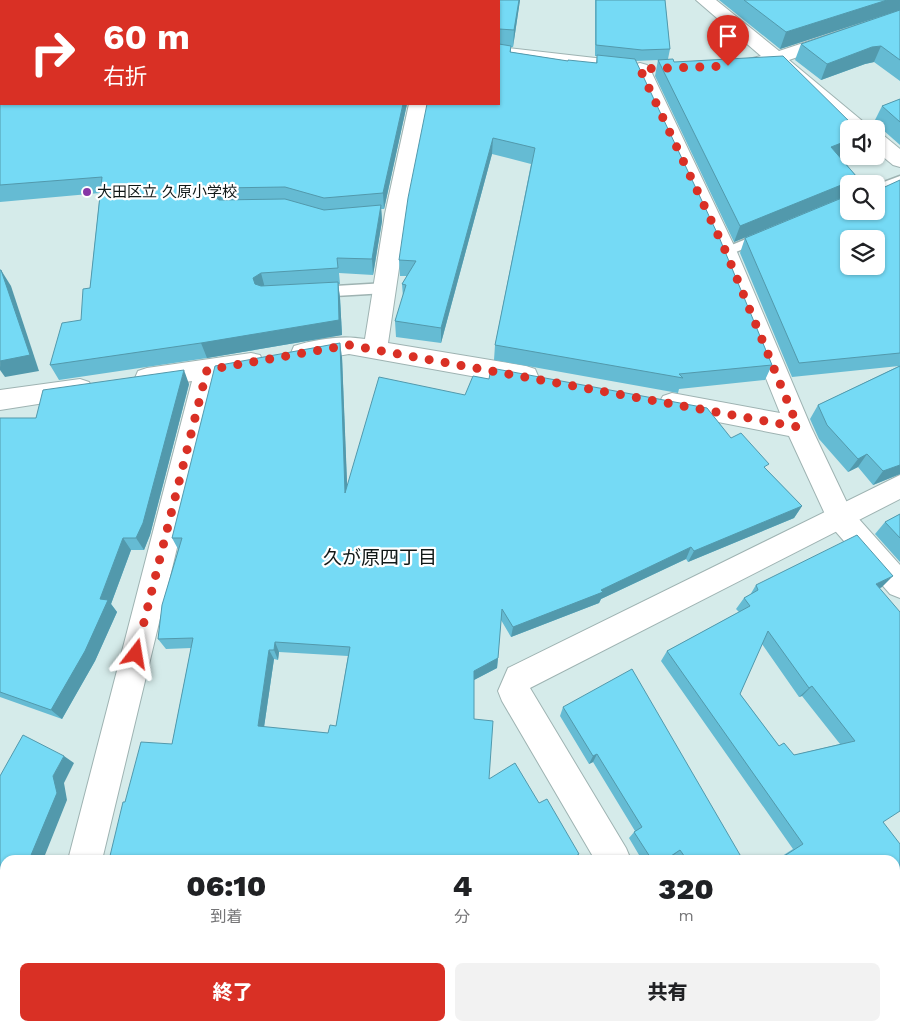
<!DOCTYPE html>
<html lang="ja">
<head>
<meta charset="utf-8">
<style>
  :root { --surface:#fff; --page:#f2f2f2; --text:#202124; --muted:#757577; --accent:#d93025 }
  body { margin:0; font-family:"Work Sans","Noto Sans JP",sans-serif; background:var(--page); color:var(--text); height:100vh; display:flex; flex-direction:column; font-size:19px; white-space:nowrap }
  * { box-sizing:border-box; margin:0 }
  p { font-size:16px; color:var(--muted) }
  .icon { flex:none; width:28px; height:28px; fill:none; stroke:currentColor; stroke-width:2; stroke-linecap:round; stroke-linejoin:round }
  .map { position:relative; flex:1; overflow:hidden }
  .details { position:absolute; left:0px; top:855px; width:900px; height:176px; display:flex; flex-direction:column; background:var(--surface); border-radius:15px 15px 0 0; box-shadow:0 1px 4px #0004 }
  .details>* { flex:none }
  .banner { position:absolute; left:0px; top:0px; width:500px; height:105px; box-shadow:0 1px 4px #0004; background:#d93025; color:#fff; overflow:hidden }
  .controls { position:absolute; left:840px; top:120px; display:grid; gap:10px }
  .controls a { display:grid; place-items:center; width:45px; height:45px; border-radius:8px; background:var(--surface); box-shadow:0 1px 4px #0004; font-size:25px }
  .pin { position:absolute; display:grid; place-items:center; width:42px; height:42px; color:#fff; margin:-51px -21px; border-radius:50% 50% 50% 0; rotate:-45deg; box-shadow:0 0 5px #0007 }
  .pin .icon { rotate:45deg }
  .me { position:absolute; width:55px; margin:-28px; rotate:14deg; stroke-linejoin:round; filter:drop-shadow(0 0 4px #0008) }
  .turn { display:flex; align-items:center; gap:18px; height:105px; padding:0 20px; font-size:22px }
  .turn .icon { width:65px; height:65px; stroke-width:2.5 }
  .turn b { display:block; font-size:35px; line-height:42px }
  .eta { display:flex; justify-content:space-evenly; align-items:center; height:85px; text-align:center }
  .eta b { font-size:30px; font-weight:800; line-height:35px }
  .button { display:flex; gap:10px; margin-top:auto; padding:10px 20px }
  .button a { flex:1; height:58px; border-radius:8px; background:var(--accent); color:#fff; font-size:20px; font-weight:800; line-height:58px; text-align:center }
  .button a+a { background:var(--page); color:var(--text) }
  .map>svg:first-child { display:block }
  .green { fill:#99be99 }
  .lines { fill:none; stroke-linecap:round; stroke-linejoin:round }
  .lane-casing { stroke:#9eb3b2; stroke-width:3 }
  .street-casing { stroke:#9eb3b2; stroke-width:2 }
  .secondary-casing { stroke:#9eb3b2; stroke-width:2 }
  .lane { fill:#fff; fill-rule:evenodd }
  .street { fill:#fff; fill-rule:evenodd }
  .secondary { fill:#fff; fill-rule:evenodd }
  .wall { fill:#65bbd3; fill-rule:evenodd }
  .shaded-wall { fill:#5299ac }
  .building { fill:#75daf5; stroke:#5299ac; fill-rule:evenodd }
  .route { stroke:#d93025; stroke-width:9; stroke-dasharray:0 16.2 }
  .poi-dot { fill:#8636a6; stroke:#fff; stroke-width:2 }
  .labels { text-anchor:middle; stroke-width:4.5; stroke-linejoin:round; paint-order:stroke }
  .far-poi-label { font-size:15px; fill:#111918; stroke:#fff; text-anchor:start }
  .neighbourhood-label { font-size:19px; fill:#111918; stroke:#fff }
</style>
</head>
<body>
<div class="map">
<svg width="900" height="1031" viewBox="0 0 900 1031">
  <rect width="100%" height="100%" fill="#d5ebea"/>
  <path class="green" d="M388,1026H504L506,1031H390Z"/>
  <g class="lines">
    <g class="lane-casing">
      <g id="lane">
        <path d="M900,176V184L876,193V185Z"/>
        <path d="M761,233L767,237L765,240L726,256L720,252L722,249Z"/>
        <path d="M386,283L390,285L392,288L390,291L386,293L318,297L314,295L312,292L314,289L318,287Z"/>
        <path d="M356,1026H376L378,1031H358Z"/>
      </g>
    </g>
    <g class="street-casing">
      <g id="street">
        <path d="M696,0H716L779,51L900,11V22L789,60L872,129H849L772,65L747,71L740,69L738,65L740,61L761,56Z"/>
        <rect x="0" y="4" width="1" height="10"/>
        <path d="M499,47L604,59L611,61L613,65L611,69L604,71L499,59Z"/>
        <path d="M640,63L647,65L650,69L737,252L811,427L850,509L900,565V598L890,594L830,525L789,436L672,413L663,410L659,403L663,396L672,393L780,413L715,252L630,69L633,65Z"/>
        <path d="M409,104H429L407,214L388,343L526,366L535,369L538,376L535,383L526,386L349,354L303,362L294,360L291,353L294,346C316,339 342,335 365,339L385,214Z"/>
        <path d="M876,134L883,135L900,149V167L893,165L876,151Z"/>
        <path d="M251,353L260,355L263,362L260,369L218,377L102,860H68L192,381L147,388L138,385L135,378L138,371L147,368Z"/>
        <path d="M80,379L89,382L93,389L89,396L0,410V390Z"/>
        <path d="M900,977V1015L895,1017V979Z"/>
        <path d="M5,1020V1026H74L73,1031H4L2,1026Z"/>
        <path d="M834,1026H875L874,1031H832Z"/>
      </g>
    </g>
    <g class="secondary-casing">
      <g id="secondary">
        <path d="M900,475V499L530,688L626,848L631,860H595L502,701L498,691L508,668Z"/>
        <path d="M693,1026H731L733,1031H694Z"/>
      </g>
    </g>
    <use href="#lane" class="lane"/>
    <use href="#street" class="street"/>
    <use href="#secondary" class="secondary"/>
  </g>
  <g class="wall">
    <path d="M155,0H520L513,47H511V52L568,61L596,63L597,56H595V0H665L670,49L668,59L674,62L849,129V153L840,157L863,184H849V211L900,180V474L873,485L858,467L848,472L819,439L810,419L818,405L899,366L792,377L740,253L745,238L848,195L734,242L655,76L658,60L635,61L772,365L765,380L679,389L678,393L494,360L495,345L531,164L492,154L441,343L396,337L395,321L403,297L402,284L407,276H400L399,260L499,1H157Z"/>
    <path d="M719,0H900V10L780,49Z"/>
    <path d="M900,10V81L874,62L865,64L821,80L795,60L801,44Z"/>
    <path d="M900,99V145L874,122L882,106Z"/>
    <path d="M0,100L407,104L384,209H381L382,221L373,275L339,273L340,284H338L340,298L342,335L207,358L59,380L50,365L81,320L90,288L100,193L0,202Z"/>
    <path d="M342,357L347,488L465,395L731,438L766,469L802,506L794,518L688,562L686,559L601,599L599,603L511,637L501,620L497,668L474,680V719L489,779L539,803L576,859L574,860H109L125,802L172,744L191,648L166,649L158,639L178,549L172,538ZM279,652L348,656L336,726L328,733L264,727L274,659L278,660Z"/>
    <path d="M189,384L150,535L144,550H131L111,604L117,612L95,661L62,719L0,697V418H36Z"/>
    <path d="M900,514V562L875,534L885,522Z"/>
    <path d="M756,585L882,587L880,588L883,822L895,860H776L793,849L661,661L667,651L739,612L736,609L744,598L750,595ZM762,644L799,697L802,696L840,744L794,755L779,746L740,694Z"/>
    <path d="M563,707L743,860H676L674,856L667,860H642L629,838L635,831L593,762L589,764L560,716Z"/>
    <path d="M764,1026H822L816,1031H767Z"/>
  </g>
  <g class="shaded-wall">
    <path d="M1,0H16L17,1H1Z"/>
    <path d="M519,0H520L513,47L514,30Z"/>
    <path d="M887,0H900V10L780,49L786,32Z"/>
    <path d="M881,46L874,62L865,64L821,80L827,64L872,47Z"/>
    <path d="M403,104H407L384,209L383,193Z"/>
    <path d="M493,138L492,154L441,343V328Z"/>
    <path d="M849,140V153L824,163L831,147Z"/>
    <path d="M856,179L854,184H849L848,195L734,242L740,226Z"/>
    <path d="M219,188L223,204L211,193Z"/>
    <path d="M381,205L382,221L373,275L372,259Z"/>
    <path d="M1,270L11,286L39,371L5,377L0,370Z"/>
    <path d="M261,273L265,288L257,294L253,278Z"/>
    <path d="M338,282L340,298L342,335L207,358L201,343Z"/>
    <path d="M340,343L342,357L348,506L345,493Z"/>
    <path d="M184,370L189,384L150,535L144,550L136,538Z"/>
    <path d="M867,454L858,467L848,472L858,459Z"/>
    <path d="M900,465V474L873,485L883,471Z"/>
    <path d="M802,506L794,518L688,562L694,551Z"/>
    <path d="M123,538L131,550L111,604L117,612L95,661L62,719L51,710L100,599Z"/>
    <path d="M691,547L686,559L601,599L599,603L511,637L513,627L601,590Z"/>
    <path d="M893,576L882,587L865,595L876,584Z"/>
    <path d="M275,642L279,652L278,660L274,650Z"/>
    <path d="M269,650L274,659L263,734L258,726Z"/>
    <path d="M498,658L497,668L474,680V671Z"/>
    <path d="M812,686L802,696L799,697L809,688Z"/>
    <path d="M597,754L593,762L589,764L593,756Z"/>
    <path d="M64,756L74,763L64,783L67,800L43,860H29L53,776Z"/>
    <path d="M680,850L667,860H665Z"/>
    <path d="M579,854L574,860H570Z"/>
    <path d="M5,947V976H0V962Z"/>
    <path d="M319,1026H324L325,1031H321Z"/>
  </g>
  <g class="building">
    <rect x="15" y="0" width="31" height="1"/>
    <path d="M168,0H519L514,30L499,29V1H170Z"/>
    <path d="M596,0H665L670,49L642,50L596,45Z"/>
    <path d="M744,0H887L786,32Z"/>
    <path d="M900,10V60L881,46L872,47L827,64L801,44Z"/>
    <path d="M499,44L511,46L510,52L568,61V60L597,63V55L635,59L719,237L772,365L679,374L683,378L495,345L535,148L493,138L441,328L395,321L406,285L402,284L416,261L399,260L408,198L427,104H499Z"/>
    <path d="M783,56L857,129H849V140L831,147L863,184H858V181L856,179L740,226L658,60L673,59L674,62Z"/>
    <path d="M900,99V122L882,106Z"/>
    <path d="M0,100H1V104H403L383,193L324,198L285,187L219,188L211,193L219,200L285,199L324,210L381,205L372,259L337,258L338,268L261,273L253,278L255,284L261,286L338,282L339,320L201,343L50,365L62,323L81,320L83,289L90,288L102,177L0,185Z"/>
    <path d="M900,180V353L799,363L745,238L849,195V211H876V191ZM849,239H876V266H849Z"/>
    <path d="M0,270H1L30,355L0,361Z"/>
    <path d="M340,343L345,493L379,377L465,395L473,376L489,379L491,368L707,408L731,438L741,433L769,464L764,467L802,506L694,551L691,547L601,590L603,592L513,627L502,609L498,658L474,671V719L493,721L489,779L515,763L539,803L547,799L579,854L570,860H109L123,802H125L141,742L172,744L193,638L158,639L162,605L182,538H172L215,366ZM275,642L350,647L336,726L330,725L328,733L258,726L269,650H274Z"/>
    <path d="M900,366V465L883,471L867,454L858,459L827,425L818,405Z"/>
    <path d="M184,370L143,523L136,538H123L100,599L108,600L85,651L51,710L0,692V418H36L43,390Z"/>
    <path d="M900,514V538L885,522Z"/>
    <path d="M857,535L893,576L876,584L900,612V811L883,822L900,844V949L895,952V860H778L803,844L667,651L750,606L744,598L758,590L756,585ZM768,631L809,688L812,686L855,741L794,755L784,743L779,746L740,694Z"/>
    <path d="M632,669L743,860H687L680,850L665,860H652L634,832L642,827L597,754L593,756L563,707Z"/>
    <path d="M23,735L64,756L53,776L57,793L29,860H5V947L0,962V776Z"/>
    <path d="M270,1026H319L321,1031H260Z"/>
    <path d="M775,1026H822L816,1031H778Z"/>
  </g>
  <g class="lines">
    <path class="route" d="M136,654L207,370L349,345L798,427L726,252L640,69L728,66"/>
  </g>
  <circle class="poi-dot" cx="87" cy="192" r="5"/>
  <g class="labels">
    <g class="far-poi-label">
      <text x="97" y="197">大田区立 久原小学校</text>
    </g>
    <g class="neighbourhood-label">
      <text x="380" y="564">久が原四丁目</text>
    </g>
  </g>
</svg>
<div class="controls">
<a><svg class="icon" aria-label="sound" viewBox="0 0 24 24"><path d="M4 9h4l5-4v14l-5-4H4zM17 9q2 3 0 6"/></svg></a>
<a><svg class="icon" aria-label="search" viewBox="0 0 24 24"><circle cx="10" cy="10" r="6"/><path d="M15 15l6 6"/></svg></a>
<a><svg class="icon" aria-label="layers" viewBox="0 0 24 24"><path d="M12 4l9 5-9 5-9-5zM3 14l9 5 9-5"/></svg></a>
</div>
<div class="pin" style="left:728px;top:66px;background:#d93025"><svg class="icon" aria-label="arrive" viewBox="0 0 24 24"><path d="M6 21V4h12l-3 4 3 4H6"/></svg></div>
<svg class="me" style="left:136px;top:654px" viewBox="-20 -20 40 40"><path d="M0-17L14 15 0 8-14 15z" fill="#d93025" stroke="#fff" stroke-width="4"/></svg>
<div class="banner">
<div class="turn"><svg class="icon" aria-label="right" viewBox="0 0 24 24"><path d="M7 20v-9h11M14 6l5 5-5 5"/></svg><div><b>60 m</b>右折</div></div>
</div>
<section class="details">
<div class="eta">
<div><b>06:10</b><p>到着</p></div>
<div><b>4</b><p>分</p></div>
<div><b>320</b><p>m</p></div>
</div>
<div class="button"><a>終了</a><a>共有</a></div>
</section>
</div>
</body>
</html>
